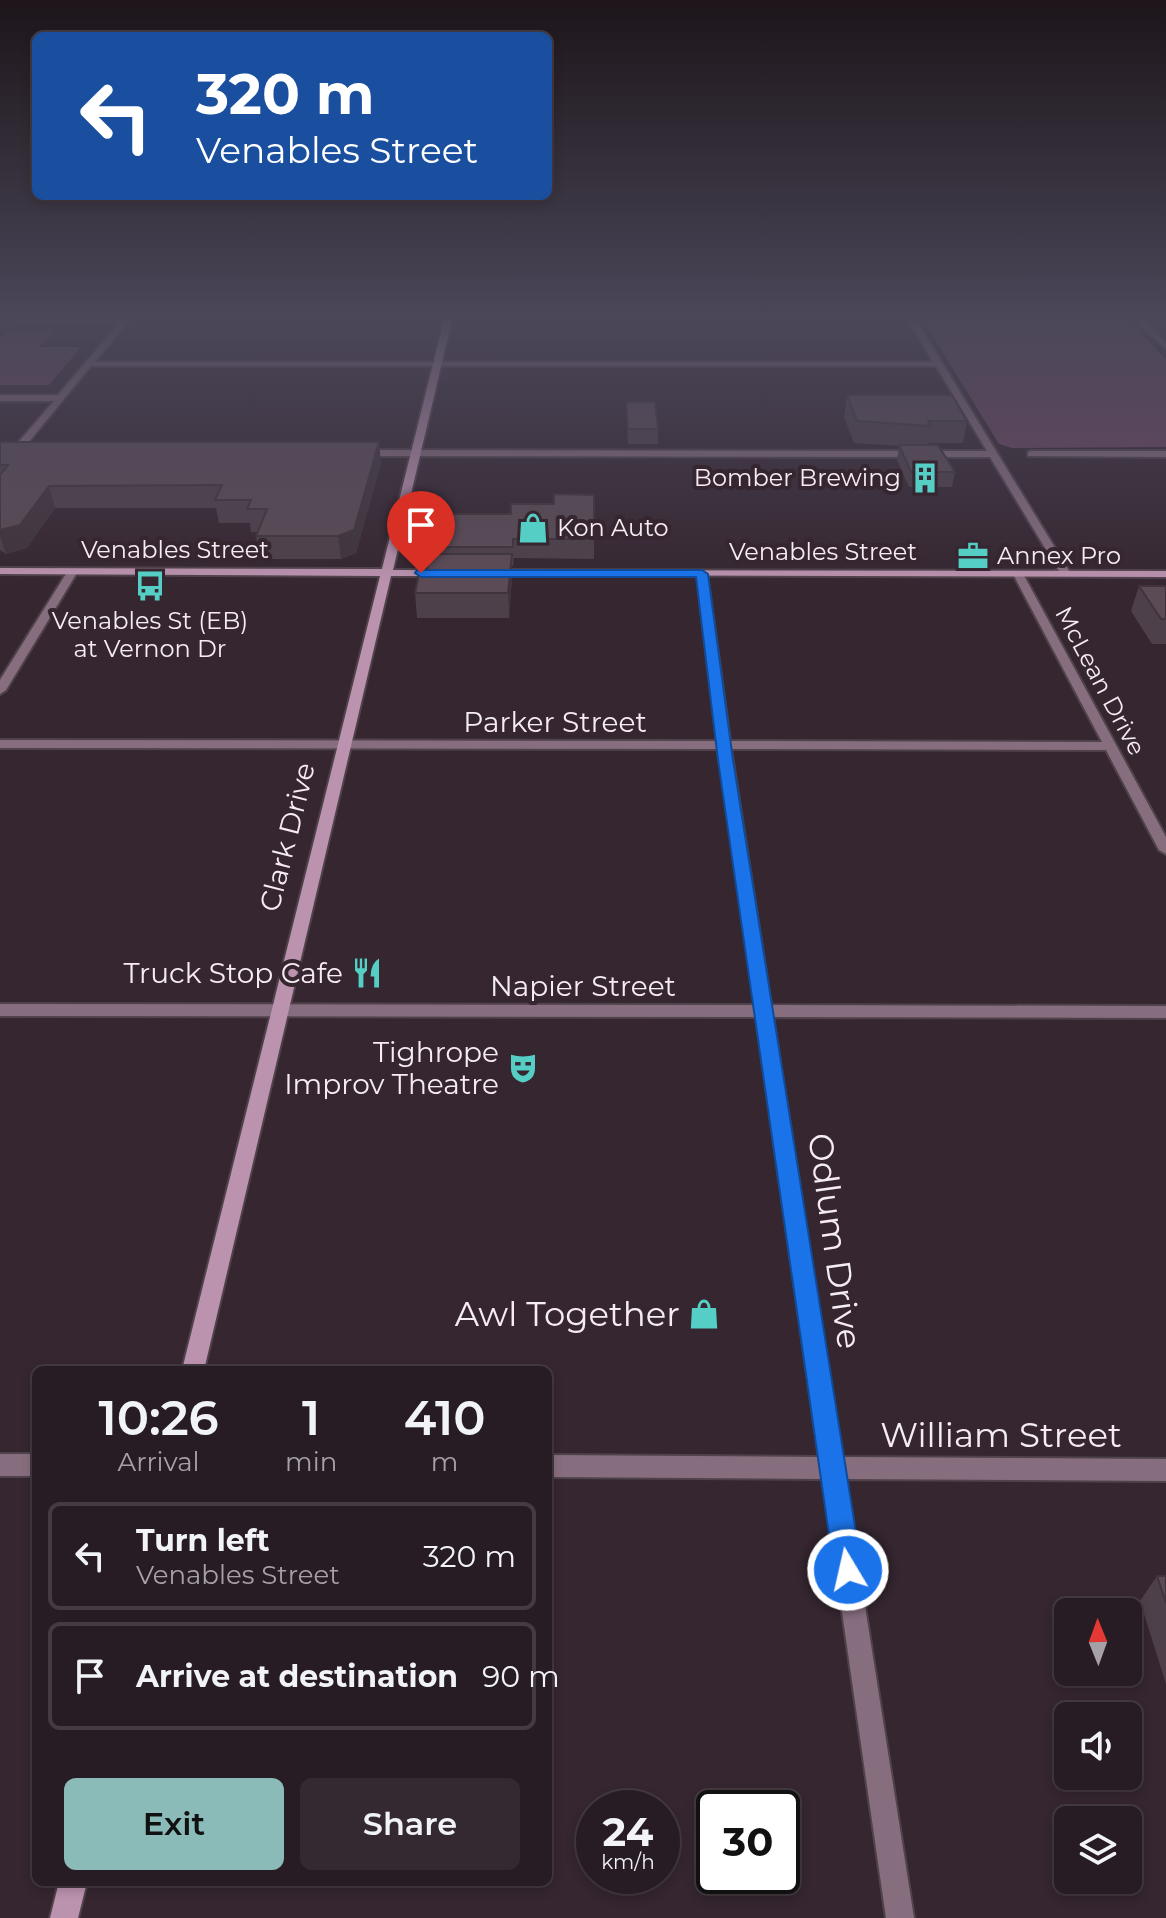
<!DOCTYPE html>
<html lang="en">
<head>
<meta charset="utf-8">
<style>
  :root { --surface:#281c24; --page:#342931; --text:#f1f3f6; --muted:#a5a1a6; --line:#443a41; --accent:#8bbbb9 }
  body { margin:0; font-family:Montserrat,sans-serif; background:var(--page); color:var(--text); height:100vh; display:flex; flex-direction:column; font-size:30px; white-space:nowrap }
  * { box-sizing:border-box; margin:0 }
  p { font-size:26px; color:var(--muted) }
  .icon { flex:none; width:44px; height:44px; fill:none; stroke:currentColor; stroke-width:2; stroke-linecap:round; stroke-linejoin:round }
  .map { position:relative; flex:1; overflow:hidden }
  .sheet { position:absolute; left:32px; top:1366px; width:520px; height:520px; display:flex; flex-direction:column; background:var(--surface); border-radius:12px; box-shadow:0 4px 12px #0003,0 0 0 2px var(--line) }
  .sheet>* { flex:none }
  .banner { position:absolute; left:32px; top:32px; width:520px; height:168px; border-radius:12px; box-shadow:0 4px 12px #0003,0 0 0 2px var(--line); background:#1a4fa0; color:#fff; overflow:hidden }
  .needle { width:52px; rotate:359deg }
  .tools { position:absolute; left:1054px; top:1598px; display:grid; gap:16px }
  .tools a { display:grid; place-items:center; width:88px; height:88px; border-radius:12px; background:var(--surface); box-shadow:0 4px 12px #0003,0 0 0 2px var(--line); font-size:40px }
  .speed { position:absolute; left:576px; top:1790px; display:flex; gap:16px; font-size:40px; font-weight:700; text-align:center }
  .speed>* { display:grid; place-content:center; width:104px; height:104px; border-radius:50%; background:var(--surface); box-shadow:0 4px 12px #0003,0 0 0 2px var(--line); line-height:1 }
  .speed small { font-size:20px; font-weight:400 }
  .speed .limit { border:4px solid #111; border-radius:12px; background:#fff; color:#111 }
  .pin { position:absolute; display:grid; place-items:center; width:68px; height:68px; color:#fff; margin:-82px -34px; border-radius:50% 50% 50% 0; rotate:-45deg; box-shadow:0 0 8px #0007 }
  .pin .icon { rotate:45deg }
  .me { position:absolute; width:88px; margin:-44px; rotate:351deg; stroke-linejoin:round; filter:drop-shadow(0 0 6px #0008) }
  .turn { display:flex; align-items:center; gap:28px; height:168px; padding:0 32px; font-size:36px }
  .turn .icon { width:104px; height:104px; stroke-width:2.5 }
  .turn b { display:block; font-size:56px; line-height:68px }
  .eta { display:flex; justify-content:space-evenly; align-items:center; height:136px; text-align:center }
  .eta b { font-size:48px; font-weight:600; line-height:56px }
  .action { display:flex; gap:16px; margin-top:auto; padding:16px 32px }
  .action a { flex:1; height:92px; border-radius:12px; background:var(--accent); color:#111; font-size:32px; font-weight:600; line-height:92px; text-align:center }
  .action a+a { background:var(--page); color:var(--text) }
  ul { padding:0; list-style:none }
  li { display:flex; align-items:center; gap:24px; height:108px; margin:0 16px 12px; padding:0 16px; border:4px solid var(--line); border-radius:12px }
  li div { flex:1 }
  li b { display:block; font-size:30px }
  li em { font-style:normal }
  .map>svg:first-child { display:block }
  .green { fill:#6b4660 }
  .lines { fill:none; stroke-linecap:round; stroke-linejoin:round }
  .street-casing { stroke:#50424b; stroke-width:4 }
  .secondary-casing { stroke:#50424b; stroke-width:4 }
  .street { fill:#876e7f; fill-rule:evenodd }
  .secondary { fill:#bc93af; fill-rule:evenodd }
  .wall { fill:#4e404a }
  .shaded-wall { fill:#40343c }
  .building { fill:#5b4b56; stroke:#40343c; stroke-width:2 }
  .route { fill:#1a73e8; stroke:#114b97; stroke-width:2 }
  .labels { text-anchor:middle; stroke-width:8; stroke-linejoin:round; paint-order:stroke }
  .far-poi-label { font-size:24px; fill:#f6ecf3; stroke:#352630; text-anchor:start }
  .far-street-label { font-size:24px; fill:#f6ecf3; stroke:#352630 }
  .street-label { font-size:28px; fill:#f6ecf3; stroke:#352630 }
  .poi-label { font-size:28px; fill:#f6ecf3; stroke:#352630; text-anchor:end }
  .near-street-label { font-size:34px; fill:#f6ecf3; stroke:#352630 }
  .near-poi-label { font-size:34px; fill:#f6ecf3; stroke:#352630; text-anchor:end }
</style>
</head>
<body>
<div class="map">
<svg width="1166" height="1918" viewBox="0 0 1166 1918">
  <rect width="100%" height="100%" fill="#352630"/>
  <g class="green">
    <path d="M923,320H1128L1166,360V447L1012,448L999,444Z"/>
    <path d="M8,330H54L39,347H81L49,385H0V338Z"/>
  </g>
  <g class="lines">
    <g class="street-casing">
      <g id="street">
        <path d="M0,320H130L95,362H933L908,320H916L1071,574L1062,576L990,457L361,456L356,453L361,450L987,451L936,366H91L27,444L39,451L34,454L16,445L54,401H0V395H58L119,323Z"/>
        <path d="M1135,320H1144L1166,343V349Z"/>
        <path d="M1031,451H1166V457L1028,456V452Z"/>
        <path d="M69,569L78,571L6,690L0,694V680Z"/>
        <path d="M702,571L707,574L730,741L1102,742L1013,574L1022,572L1166,837V854L1159,850L1106,750L731,749L771,1005L1166,1006V1018L773,1017L842,1457L1166,1459V1481L845,1479L914,1918H886L823,1479L548,1477V1455L819,1457L756,1017L0,1016V1004L755,1005L718,749L0,748V740L717,741L697,574Z"/>
        <rect x="0" y="1454" width="36" height="22"/>
      </g>
    </g>
    <g class="secondary-casing">
      <g id="secondary">
        <path d="M444,320H452L393,570H438L443,573L438,576H391L204,1370H182L380,576L0,574V568L382,569Z"/>
        <path d="M494,570L1166,571V577L490,575V571Z"/>
        <path d="M59,1882H87L78,1918H50Z"/>
      </g>
    </g>
    <use href="#street" class="street"/>
    <use href="#secondary" class="secondary"/>
  </g>
  <g class="wall">
    <path d="M847,395L967,421L963,443H928V445L955,472L952,487H909L897,460L899,446L854,443L844,417Z"/>
    <path d="M626,402L658,429V444H628Z"/>
    <path d="M0,442L381,463L356,553L341,559H260L256,536L258,532H251L250,523H219L216,508H55L27,548L6,554L0,550Z"/>
    <path d="M594,495V559L514,558L513,566H512V578L509,618H417L415,593L427,568L432,553L428,551L426,532Z"/>
    <path d="M1139,586H1166V644H1152L1131,611Z"/>
    <path d="M1157,1576H1166V1684L1140,1601Z"/>
  </g>
  <g class="shaded-wall">
    <path d="M379,442L381,463L356,553L341,559L338,536Z"/>
    <path d="M49,486L55,508L27,548L6,554L0,536V530Z"/>
    <path d="M512,554V578L509,618L508,593Z"/>
  </g>
  <g class="building">
    <path d="M847,395H952L967,421H928L931,426L857,421Z"/>
    <path d="M626,402H655L658,429H628Z"/>
    <path d="M0,442H379L354,530L338,536H256L267,509H247L251,500H215L222,485L49,486L20,525L0,530V475L8,465H0Z"/>
    <path d="M899,445H938L955,472H911Z"/>
    <path d="M554,494L594,495V539H513V547H431L433,535L426,532L430,514H511V504H554Z"/>
    <path d="M429,554H512L508,593H415L420,568H427Z"/>
    <path d="M1139,586H1166V619H1161Z"/>
    <path d="M1157,1576H1166V1603Z"/>
  </g>
  <linearGradient id="sky" x2="0" y2="1"><stop stop-color="#1d151a"/><stop offset="0.54" stop-color="#4b4759"/><stop offset="1" stop-color="#4b4759" stop-opacity="0"/></linearGradient>
  <rect width="1166" height="589" fill="url(#sky)"/>
  <path class="route" d="M417,570H702L708,574L733,760L862,1570L858,1580L848,1584L838,1580L834,1570L718,760L696,577H421L415,573Z"/>
  <defs>
    <g id="building-bare" transform="scale(2.4)"><path d="M-4-6H4V6H1V3H-1V6H-4ZM-2.5-4.3h1.7v1.8h-1.7ZM.8-4.3h1.7v1.8H.8ZM-2.5-1h1.7V.8h-1.7ZM.8-1h1.7V.8H.8Z" fill="#55cec5" stroke="#352630" stroke-width="2.5" paint-order="stroke"/></g>
    <g id="shop-bare" transform="scale(2.4)"><path d="M-5-2.5h2.3a2.7 3.5 0 0 1 5.4 0H5L5.5 6h-11ZM-1.5-2.5h3a1.5 2.3 0 0 0-3 0Z" fill="#55cec5" stroke="#352630" stroke-width="2.5" paint-order="stroke"/></g>
    <g id="office-bare" transform="scale(2.4)"><path d="M-6-3h4V-5.5h4V-3h4V5H-6ZM-1-4.5V-3h2v-1.5ZM-6 0V1H6V0Z" fill="#55cec5" stroke="#352630" stroke-width="2.5" paint-order="stroke"/></g>
    <g id="bus-bare" transform="scale(2.4)"><path d="M-5-6H5V4H4V6H2V4H-2V6H-4V4H-5ZM-3.5-4V0h7V-4ZM-3.5 1.2v1.5H-2V1.2ZM2 1.2v1.5H3.5V1.2Z" fill="#55cec5" stroke="#352630" stroke-width="2.5" paint-order="stroke"/></g>
    <g id="restaurant-bare" transform="scale(2.4)"><path d="M-5-6h1v4h1v-4h1v4h1v-4h1v5L-1.5 .5V6h-2V.5L-5-1ZM5-6V6H3V1.5H1.5Q1.5-4 5-6Z" fill="#55cec5" stroke="#352630" stroke-width="2.5" paint-order="stroke"/></g>
    <g id="theatre-bare" transform="scale(2.4)"><path d="M-5-5.5Q0-4 5-5.5V0Q5 5 0 6Q-5 5-5 0ZM-3.3-2.5H-1v1.5H-3.3ZM1-2.5H3.3v1.5H1ZM-2.8 1Q0 5.5 2.8 1Z" fill="#55cec5" stroke="#352630" stroke-width="2.5" paint-order="stroke"/></g>
  </defs>
  <g fill-rule="evenodd">
    <use href="#building-bare" x="925" y="478"/>
    <use href="#shop-bare" x="533" y="528"/>
    <use href="#office-bare" x="973" y="556"/>
    <use href="#bus-bare" x="150" y="586"/>
    <use href="#restaurant-bare" x="367" y="973"/>
    <use href="#theatre-bare" x="523" y="1068"/>
    <use href="#shop-bare" x="704" y="1314"/>
  </g>
  <g class="labels">
    <g class="far-poi-label">
      <text x="901" y="486" text-anchor="end">Bomber Brewing</text>
      <text x="557" y="536">Kon Auto</text>
      <text x="997" y="564">Annex Pro</text>
      <text x="150" y="629" text-anchor="middle">Venables St (EB)<tspan x="150" dy="28">at Vernon Dr</tspan></text>
    </g>
    <g class="far-street-label">
      <text x="175" y="558">Venables Street</text>
      <text x="823" y="560">Venables Street</text>
      <text transform="translate(1100 681) rotate(62)" y="8">McLean Drive</text>
    </g>
    <g class="street-label">
      <text x="555" y="732">Parker Street</text>
      <text transform="translate(287 837) rotate(-76)" y="10">Clark Drive</text>
      <text x="583" y="996">Napier Street</text>
    </g>
    <g class="poi-label">
      <text x="343" y="983">Truck Stop Cafe</text>
      <text x="499" y="1062">Tighrope<tspan x="499" dy="32">Improv Theatre</tspan></text>
    </g>
    <g class="near-street-label">
      <text transform="translate(835 1241) rotate(82)" y="12">Odlum Drive</text>
      <text x="1001" y="1447">William Street</text>
    </g>
    <g class="near-poi-label">
      <text x="680" y="1326">Awl Together</text>
    </g>
  </g>
</svg>
<div class="tools">
<a><svg class="needle" viewBox="-14 -14 28 28"><path d="M0-13l5 13h-10z" fill="#e53935"/><path d="M0 13l5-13h-10z" fill="#a5a1a6"/></svg></a>
<a><svg class="icon" aria-label="sound" viewBox="0 0 24 24"><path d="M4 9h4l5-4v14l-5-4H4zM17 9q2 3 0 6"/></svg></a>
<a><svg class="icon" aria-label="layers" viewBox="0 0 24 24"><path d="M12 4l9 5-9 5-9-5zM3 14l9 5 9-5"/></svg></a>
</div>
<div class="speed"><div>24<small>km/h</small></div><div class="limit">30</div></div>
<div class="pin" style="left:421px;top:573px;background:#d93025"><svg class="icon" aria-label="arrive" viewBox="0 0 24 24"><path d="M6 21V4h12l-3 4 3 4H6"/></svg></div>
<svg class="me" style="left:848px;top:1570px" viewBox="-20 -20 40 40"><circle r="17" fill="#1a73e8" stroke="#fff" stroke-width="3"/><path d="M0-11L8 9 0 5-8 9z" fill="#fff"/></svg>
<div class="banner">
<div class="turn"><svg class="icon" aria-label="left" viewBox="0 0 24 24"><path d="M17 20v-9H6M10 6l-5 5 5 5"/></svg><div><b>320 m</b>Venables Street</div></div>
</div>
<section class="sheet">
<div class="eta">
<div><b>10:26</b><p>Arrival</p></div>
<div><b>1</b><p>min</p></div>
<div><b>410</b><p>m</p></div>
</div>
<ul>
<li><svg class="icon" aria-label="left" viewBox="0 0 24 24"><path d="M17 20v-9H6M10 6l-5 5 5 5"/></svg><div><b>Turn left</b><p>Venables Street</p></div><em>320 m</em></li>
<li><svg class="icon" aria-label="arrive" viewBox="0 0 24 24"><path d="M6 21V4h12l-3 4 3 4H6"/></svg><div><b>Arrive at destination</b></div><em>90 m</em></li>
</ul>
<div class="action"><a>Exit</a><a>Share</a></div>
</section>
</div>
</body>
</html>
